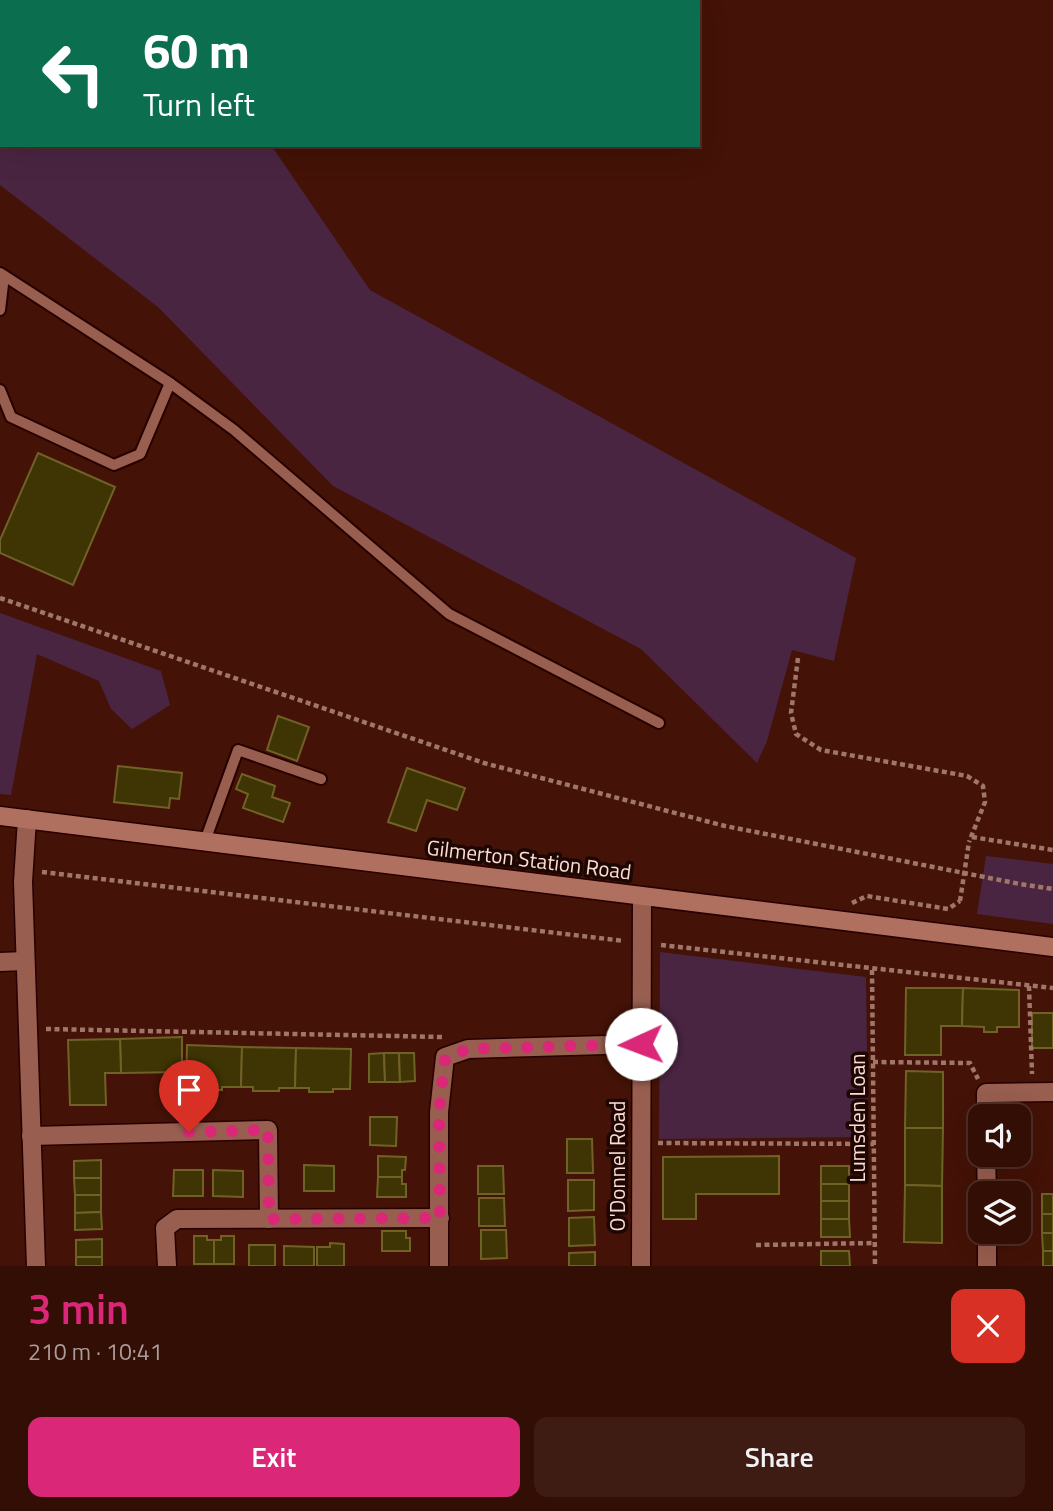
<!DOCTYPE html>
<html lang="en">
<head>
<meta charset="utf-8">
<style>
  :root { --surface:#330e04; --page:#3e1c13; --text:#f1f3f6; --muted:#a99c9a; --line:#4e2e26; --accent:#db2777 }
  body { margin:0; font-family:"Titillium Web",sans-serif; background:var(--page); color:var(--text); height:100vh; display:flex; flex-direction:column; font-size:26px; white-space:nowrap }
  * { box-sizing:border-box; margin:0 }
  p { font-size:23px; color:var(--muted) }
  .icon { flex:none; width:38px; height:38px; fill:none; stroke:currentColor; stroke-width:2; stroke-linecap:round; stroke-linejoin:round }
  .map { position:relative; height:1266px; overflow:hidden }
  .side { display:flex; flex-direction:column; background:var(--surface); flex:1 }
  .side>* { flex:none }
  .guide { position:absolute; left:0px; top:0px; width:700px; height:147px; box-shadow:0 7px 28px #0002,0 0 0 2px var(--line); background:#0b6e4f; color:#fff; overflow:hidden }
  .buttons { position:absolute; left:968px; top:1104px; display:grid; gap:14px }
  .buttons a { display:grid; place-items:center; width:63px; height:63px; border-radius:14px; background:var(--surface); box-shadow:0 7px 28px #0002,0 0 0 2px var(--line); font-size:35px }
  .pin { position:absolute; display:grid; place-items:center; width:60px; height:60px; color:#fff; margin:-72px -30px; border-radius:50% 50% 50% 0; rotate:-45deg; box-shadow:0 0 7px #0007 }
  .pin .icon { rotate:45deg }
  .me { position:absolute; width:77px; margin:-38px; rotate:268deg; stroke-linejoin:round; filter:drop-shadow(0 0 5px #0008) }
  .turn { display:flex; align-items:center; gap:24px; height:147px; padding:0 28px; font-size:32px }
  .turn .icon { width:91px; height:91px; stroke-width:2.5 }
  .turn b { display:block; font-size:49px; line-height:60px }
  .round { display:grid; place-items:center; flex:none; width:74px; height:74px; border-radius:14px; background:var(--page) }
  .summary { display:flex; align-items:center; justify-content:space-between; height:119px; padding:0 28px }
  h1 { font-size:42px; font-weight:600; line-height:52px; color:var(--accent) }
  .action { display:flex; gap:14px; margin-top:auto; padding:14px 28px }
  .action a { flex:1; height:80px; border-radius:14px; background:var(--accent); color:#fff; font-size:28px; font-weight:600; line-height:80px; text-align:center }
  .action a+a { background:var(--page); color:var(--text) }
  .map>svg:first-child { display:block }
  .green { fill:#4a2542 }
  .building { fill:#3e3404; stroke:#706227; stroke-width:2 }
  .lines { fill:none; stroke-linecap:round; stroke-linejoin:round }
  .lane-casing { stroke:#280000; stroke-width:14 }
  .street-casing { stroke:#280000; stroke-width:21 }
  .secondary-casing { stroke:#280000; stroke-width:21 }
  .path { stroke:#a0766b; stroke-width:4.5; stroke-dasharray:5 3.5; stroke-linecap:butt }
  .lane { stroke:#985e4f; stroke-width:10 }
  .street { stroke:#985e4f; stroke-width:18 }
  .secondary { stroke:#b0705f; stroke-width:18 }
  .path-bridge { stroke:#a0766b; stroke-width:4.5; stroke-dasharray:5 3.5; stroke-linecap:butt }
  .route { stroke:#db2777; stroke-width:12; stroke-dasharray:0 21.6 }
  .labels { text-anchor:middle; stroke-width:7; stroke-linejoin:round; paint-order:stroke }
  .street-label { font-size:21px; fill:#fedcd3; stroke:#1c0703 }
</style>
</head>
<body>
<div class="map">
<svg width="1053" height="1266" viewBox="0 0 1053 1266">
  <rect width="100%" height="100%" fill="#441206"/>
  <g class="green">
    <path d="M0,0L42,2H2V145H271L370,290L856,558L834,661L792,650L767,741L757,763L641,649L333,486L158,307L0,185Z"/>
    <path d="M0,613L161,671L170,705L132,729L111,709L99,681L37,654L11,795L0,794Z"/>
    <path d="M986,856L1053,864V924L977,914Z"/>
    <path d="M660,952L866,977L868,1137L659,1139Z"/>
  </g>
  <g class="building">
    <path d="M38,453L115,487L73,585L0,553V540Z"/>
    <path d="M278,716L309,727L297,761L267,750Z"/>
    <path d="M118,766L182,773L179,799L170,798L169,808L114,802Z"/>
    <path d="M407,768L465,788L457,810L427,800L416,831L388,822Z"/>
    <path d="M242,774L275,786L272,797L290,803L283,822L243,808L248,794L236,789Z"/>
    <path d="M906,988H963L962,1026H941V1055H905Z"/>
    <path d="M963,988L1019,990V1027H997V1032H984V1027L962,1026Z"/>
    <rect x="1032" y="1013" width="21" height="35"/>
    <path d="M182,1037V1072L121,1073L120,1039Z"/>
    <path d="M120,1039L121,1073H105L106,1105H70L68,1040Z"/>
    <path d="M187,1045L242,1047L241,1087H222V1090H196V1086H186Z"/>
    <path d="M242,1047L296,1048L295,1088H279V1091H253V1087H241Z"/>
    <path d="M296,1048L351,1049L350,1089H333V1092H309V1088H295Z"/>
    <path d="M384,1053L385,1082H369V1054Z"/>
    <path d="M384,1053H399L400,1082H385Z"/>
    <path d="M399,1053H414L415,1081L400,1082Z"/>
    <path d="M906,1071L943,1072V1128H905Z"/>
    <path d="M370,1117H397L396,1146L370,1145Z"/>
    <path d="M905,1128H943L942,1186L905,1185Z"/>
    <path d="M567,1139H592L593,1173H567Z"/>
    <path d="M378,1156L406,1157L405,1170H402V1177H378Z"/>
    <path d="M779,1156V1194H696V1219H663V1157Z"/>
    <path d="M101,1160V1178H74V1161Z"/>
    <path d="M304,1165L334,1166V1191H304Z"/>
    <path d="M478,1166H503L504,1194H478Z"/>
    <rect x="821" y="1166" width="28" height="18"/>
    <path d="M174,1170H203V1196H173Z"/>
    <path d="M213,1170L243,1171V1197L213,1196Z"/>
    <path d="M378,1177H402V1184H406V1197H377Z"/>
    <path d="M74,1178H101V1195H75Z"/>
    <path d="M568,1180H594V1210L568,1211Z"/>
    <rect x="821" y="1184" width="28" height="17"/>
    <path d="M905,1185L942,1186V1243L904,1242Z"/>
    <rect x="1042" y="1194" width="11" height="20"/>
    <path d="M75,1195H101V1212L75,1213Z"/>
    <path d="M479,1198H504L505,1226H479Z"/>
    <rect x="821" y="1201" width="28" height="18"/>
    <path d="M101,1212L102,1229L75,1230V1213Z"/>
    <rect x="1042" y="1214" width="11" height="19"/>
    <path d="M594,1217L595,1245L569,1246V1218Z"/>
    <path d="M821,1219H849L850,1237H821Z"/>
    <path d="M481,1230H506L507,1258L481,1259Z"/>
    <path d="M382,1231H406V1238H410V1251H382Z"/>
    <path d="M1042,1233H1053V1251H1043Z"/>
    <path d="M194,1236H207V1240H214V1264H194Z"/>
    <path d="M221,1236H234V1264H214V1240H221Z"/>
    <path d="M102,1239V1257H76V1240Z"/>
    <path d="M330,1243L344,1244V1266H317V1247H330Z"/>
    <rect x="249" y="1245" width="26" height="21"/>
    <path d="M284,1246L314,1247V1266H284Z"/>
    <path d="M821,1251H849L850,1266H821Z"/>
    <rect x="1043" y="1251" width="10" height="15"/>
    <path d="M595,1252V1266H569V1253Z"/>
    <rect x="76" y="1257" width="26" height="9"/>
  </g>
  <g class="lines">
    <g class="lane-casing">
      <g id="lane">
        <path d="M0,273L170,383L234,430L449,614L659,723"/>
        <path d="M0,310L4,276"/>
        <path d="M0,390L11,417L114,465L140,454L170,383"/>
        <path d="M205,841L238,750L321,779"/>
      </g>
    </g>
    <g class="street-casing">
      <g id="street">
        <path d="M27,819L23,882L36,1266"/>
        <path d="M0,962L25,961"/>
        <path d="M986,1116V1093L1053,1092"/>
        <path d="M31,1136L268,1130L269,1219"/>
        <path d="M986,1155L987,1194"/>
        <path d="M987,1232V1266"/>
        <path d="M167,1266L165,1228L177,1219L440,1218"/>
        <path d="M439,1266V1112L445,1057L468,1049L641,1044"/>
        <path d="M641,1266L642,897"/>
      </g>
    </g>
    <g class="secondary-casing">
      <path id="secondary" d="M0,816L1053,947"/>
    </g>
    <g class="path">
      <path d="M0,598L484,763L725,826L1020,884L1053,889"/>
      <path d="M798,658L791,713L796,734L821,750L967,776L983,786L985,802L969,842"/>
      <path d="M972,837L1053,850"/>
      <path d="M42,872L624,941"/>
      <path d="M852,903L867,896L948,909L960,901"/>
      <path d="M661,945L1053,988"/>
      <path d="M872,970L875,1266"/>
      <path d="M1029,986L1032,1074"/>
      <path d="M46,1029L443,1037"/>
      <path d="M873,1062L970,1063L978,1079"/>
      <path d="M658,1143L874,1144"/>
      <path d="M756,1245L874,1243"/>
    </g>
    <use href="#lane" class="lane"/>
    <use href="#street" class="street"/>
    <use href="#secondary" class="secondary"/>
    <path class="path-bridge" d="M960,901L969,842"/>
  </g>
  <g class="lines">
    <path class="route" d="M189,1132L268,1130L269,1219L440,1218L439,1112L445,1058L468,1049L641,1044"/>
  </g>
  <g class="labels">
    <g class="street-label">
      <text transform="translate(529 860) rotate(7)" y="7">Gilmerton Station Road</text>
      <text transform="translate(858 1118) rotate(-90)" y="7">Lumsden Loan</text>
      <text transform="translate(618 1166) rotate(-90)" y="7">O'Donnel Road</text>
    </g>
  </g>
</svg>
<div class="buttons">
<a><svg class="icon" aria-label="sound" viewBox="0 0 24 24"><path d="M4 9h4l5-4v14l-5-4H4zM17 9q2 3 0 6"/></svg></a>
<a><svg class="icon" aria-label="layers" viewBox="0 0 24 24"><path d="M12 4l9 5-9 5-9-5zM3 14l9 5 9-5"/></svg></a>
</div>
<div class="pin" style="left:189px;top:1132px;background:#d93025"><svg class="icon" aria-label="arrive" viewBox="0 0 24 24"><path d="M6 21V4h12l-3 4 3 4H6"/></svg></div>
<svg class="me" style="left:641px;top:1044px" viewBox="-20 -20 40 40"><circle r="19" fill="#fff"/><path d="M0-13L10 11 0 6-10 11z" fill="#db2777"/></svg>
<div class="guide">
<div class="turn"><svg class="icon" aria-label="left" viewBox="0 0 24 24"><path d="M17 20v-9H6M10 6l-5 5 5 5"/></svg><div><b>60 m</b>Turn left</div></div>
</div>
</div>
<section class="side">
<div class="summary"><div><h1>3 min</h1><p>210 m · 10:41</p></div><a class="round" style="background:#d93025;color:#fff"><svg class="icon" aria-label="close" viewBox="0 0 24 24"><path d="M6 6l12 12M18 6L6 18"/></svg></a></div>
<div class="action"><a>Exit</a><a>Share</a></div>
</section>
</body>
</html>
